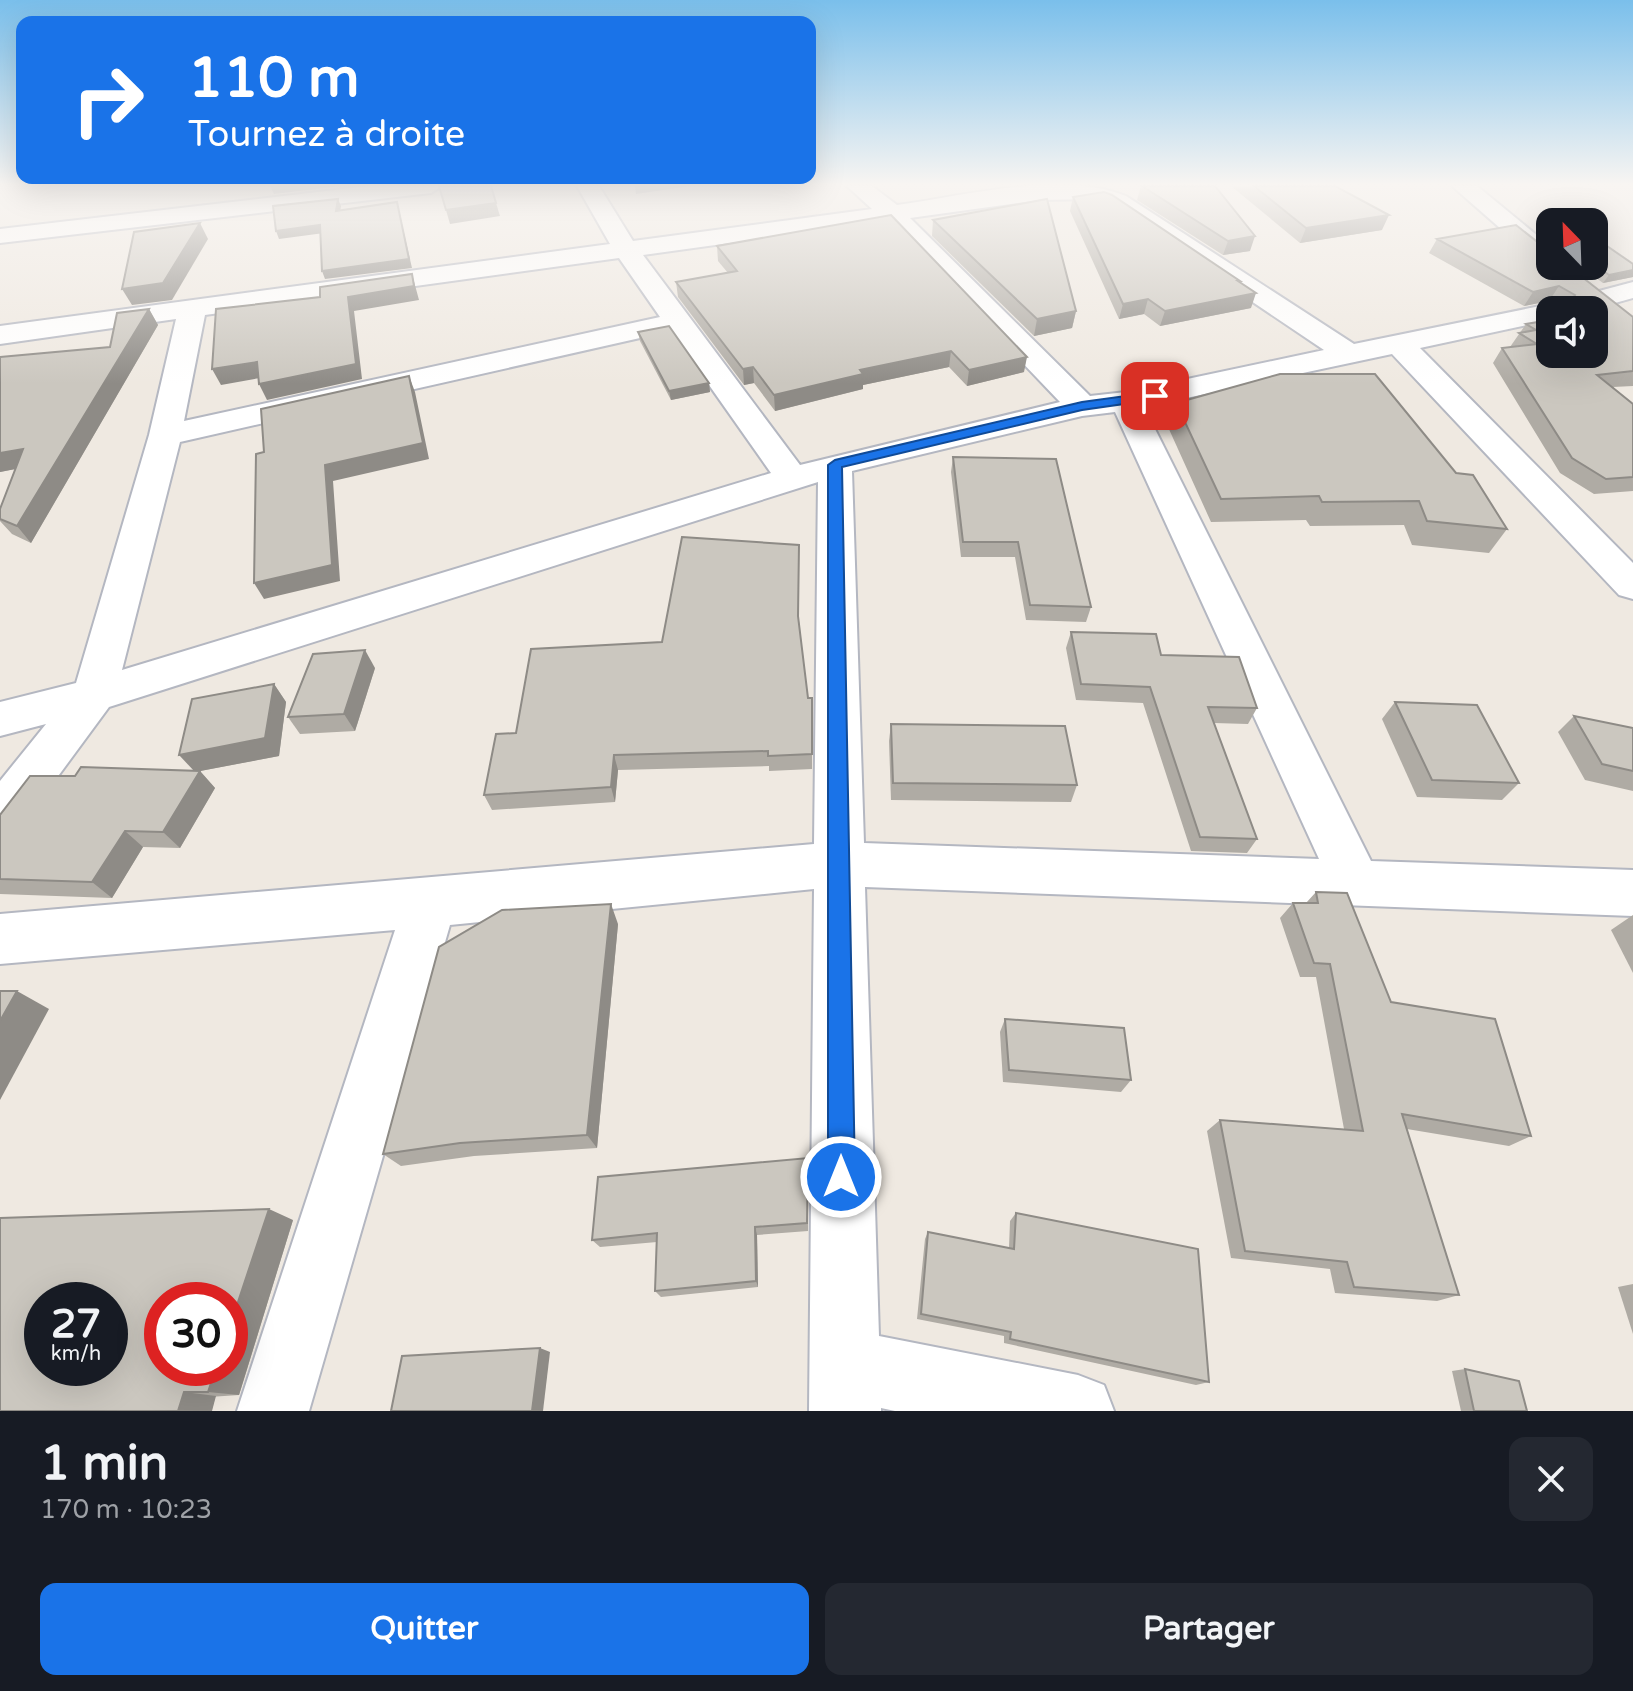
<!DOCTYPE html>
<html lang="fr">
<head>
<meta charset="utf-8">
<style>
  :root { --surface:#171b24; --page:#242831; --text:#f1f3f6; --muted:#9ea1a6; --accent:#1a73e8 }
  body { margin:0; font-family:"Varela Round",sans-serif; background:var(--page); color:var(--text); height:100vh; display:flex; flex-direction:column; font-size:30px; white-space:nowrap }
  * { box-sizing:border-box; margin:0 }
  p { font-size:26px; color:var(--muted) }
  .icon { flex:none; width:44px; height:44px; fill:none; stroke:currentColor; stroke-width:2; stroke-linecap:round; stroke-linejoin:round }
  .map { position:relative; height:1411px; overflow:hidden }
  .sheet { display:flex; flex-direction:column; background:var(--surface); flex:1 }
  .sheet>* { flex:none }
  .hud { position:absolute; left:16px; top:16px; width:800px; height:168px; border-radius:16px; box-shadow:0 8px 32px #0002; background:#1a73e8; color:#fff; overflow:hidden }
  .needle { width:52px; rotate:337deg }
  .buttons { position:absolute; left:1536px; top:208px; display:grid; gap:16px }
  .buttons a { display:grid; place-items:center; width:72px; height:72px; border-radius:16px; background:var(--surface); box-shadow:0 8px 32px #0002; font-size:40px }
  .speed { position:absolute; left:24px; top:1282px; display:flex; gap:16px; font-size:40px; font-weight:700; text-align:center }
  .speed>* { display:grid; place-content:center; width:104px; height:104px; border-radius:50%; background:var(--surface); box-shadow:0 8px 32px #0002; line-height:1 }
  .speed small { font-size:20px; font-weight:400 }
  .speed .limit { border:12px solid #d22; background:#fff; color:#111 }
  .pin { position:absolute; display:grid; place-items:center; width:68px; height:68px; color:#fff; margin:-34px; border-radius:16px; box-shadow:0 4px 12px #0006 }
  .me { position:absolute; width:88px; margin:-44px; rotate:0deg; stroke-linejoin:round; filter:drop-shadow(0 0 6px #0008) }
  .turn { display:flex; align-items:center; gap:28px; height:168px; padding:0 40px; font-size:36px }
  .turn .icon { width:104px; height:104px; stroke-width:2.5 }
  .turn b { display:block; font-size:56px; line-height:68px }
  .round { display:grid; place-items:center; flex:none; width:84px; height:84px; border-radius:16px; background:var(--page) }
  .overview { display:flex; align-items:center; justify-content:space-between; height:136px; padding:0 40px }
  h1 { font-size:48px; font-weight:700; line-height:60px }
  .cta { display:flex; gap:16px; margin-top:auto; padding:16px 40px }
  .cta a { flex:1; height:92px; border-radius:16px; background:var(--accent); color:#fff; font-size:32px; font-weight:700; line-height:92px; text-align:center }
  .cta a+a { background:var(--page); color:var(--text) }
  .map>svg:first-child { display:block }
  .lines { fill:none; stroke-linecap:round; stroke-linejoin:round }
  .minor-casing { stroke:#b4b7c1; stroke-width:4 }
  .minor { fill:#fff; fill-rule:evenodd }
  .wall { fill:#afaba4 }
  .shaded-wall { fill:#8e8b86 }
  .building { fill:#cbc7bf; stroke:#8e8b86; stroke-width:2; fill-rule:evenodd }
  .route { fill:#1a73e8; stroke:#114b97; stroke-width:2 }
</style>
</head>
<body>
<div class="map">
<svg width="1633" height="1411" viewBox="0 0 1633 1411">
  <rect width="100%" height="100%" fill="#efe9e1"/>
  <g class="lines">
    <g class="minor-casing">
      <g id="minor">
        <path d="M369,186H442L431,193L0,243V229Z"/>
        <path d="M577,186H599L633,241L872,209L847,186H872L897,205C965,196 1062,170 1126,196L1354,344L1550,304L1633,282V298L1590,310H1550V320L1420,348L1633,563V599L1619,595L1392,354L1144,407L1371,861L1633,870V916L865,887L879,1336L1078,1375L1104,1385L1114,1411H895L881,1408V1411H809L814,889L450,925L309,1411H237L395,930L0,964V914L814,844L818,482L109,707L17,832L0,838V781L46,724L0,736V702L76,683L149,435L176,319L0,344V326L610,244ZM1093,199L1110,206L1324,350L1126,392L1090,396L910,218L1040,200ZM887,221L1060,402L800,465L643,255ZM619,258L660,317L184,421L205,315ZM671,331L771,473L122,670L180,442ZM1115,412L1319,859L864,843L852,471L1082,416Z"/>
        <path d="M1452,186H1477L1550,246V266H1553L1541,264Z"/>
      </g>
    </g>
    <use href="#minor" class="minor"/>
  </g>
  <g class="wall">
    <path d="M1141,186H1215L1250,251L1223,255L1137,200Z"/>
    <path d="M1231,186H1335L1382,230L1300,243Z"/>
    <path d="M1073,197L1240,282L1251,308L1160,326L1144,314L1119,319L1070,211Z"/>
    <path d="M933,220L1076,311L1072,328L1034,336L932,236Z"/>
    <path d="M1550,224V243L1539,233L1544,225Z"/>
    <path d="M1516,225L1633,317V386L1613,387L1633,404V491L1594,494L1560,473L1493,363L1502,348L1510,347L1526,324L1550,320V354L1594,310H1555L1558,305L1549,301L1524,306L1429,253L1437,239Z"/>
    <path d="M1594,237L1633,264V277L1603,283L1580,266H1594Z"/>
    <path d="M717,246L1024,372L967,386L949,367L863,385V389L775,411L754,383L744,385L678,297L676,282L728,273L718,261Z"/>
    <path d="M149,309L158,325L31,543L12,534L0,521V509L15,469L0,472V357L110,347Z"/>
    <path d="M638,332L709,383L710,392L671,400L640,341Z"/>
    <path d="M1176,403L1456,473L1507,529L1489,553L1412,545L1404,525L1310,526L1306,520L1211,522L1168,427Z"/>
    <path d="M953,457L1091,607L1086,622L1026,620L1015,557H961L951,472Z"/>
    <path d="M799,545V621L808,698H812V769L769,771V766L618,770L615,802L492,810L484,795L516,733L662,642Z"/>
    <path d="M1071,632L1161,655L1257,708L1248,724L1214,723L1257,839L1247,853L1191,851L1143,703L1076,700L1066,648Z"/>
    <path d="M375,668L355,731L300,734L288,717Z"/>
    <path d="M274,684L286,702L279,756L200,771L215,788L180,848L143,847L112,898L0,894V815L75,776L194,771Z"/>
    <path d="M1395,702L1519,783L1502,800L1417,797L1382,719Z"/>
    <path d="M1574,716L1633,728V791L1585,780L1558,732Z"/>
    <path d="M891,724L1077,785L1071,802L891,800L889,741Z"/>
    <path d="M1316,892L1391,1002L1531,1136L1509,1146L1407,1129L1459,1295L1437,1301L1335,1293L1330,1269L1231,1258L1207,1131L1220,1120L1344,1129L1316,977H1300L1280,918L1293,903H1306Z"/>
    <path d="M1633,915V973L1611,930Z"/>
    <path d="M618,924L597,1148L474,1156L401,1166L383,1154Z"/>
    <path d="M1005,1019L1131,1080L1121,1092L1003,1082L1000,1032Z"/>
    <path d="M808,1158V1231L757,1235L758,1287L661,1297L655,1291L657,1242L600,1247L592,1240Z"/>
    <path d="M1016,1213L1209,1382L1196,1385L1004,1343V1336L917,1319L925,1239L928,1232L1009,1248L1010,1221Z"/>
    <path d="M293,1220L239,1395L0,1411Z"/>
    <path d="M1633,1284V1334L1618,1287Z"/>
    <path d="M1465,1369L1527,1411H1461L1452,1371Z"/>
  </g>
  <g class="shaded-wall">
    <path d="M270,186H341L274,194Z"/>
    <path d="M635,186H691L636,194Z"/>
    <path d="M338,199L341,206L339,219L336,211Z"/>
    <path d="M397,202L412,268L325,279L322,271Z"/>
    <path d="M496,203L500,216L450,224L446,210Z"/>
    <path d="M1389,215L1382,230L1300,243L1306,228Z"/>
    <path d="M200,223L208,239L172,300L132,305L122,289Z"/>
    <path d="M320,225L324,233L279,239L276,231Z"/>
    <path d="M1255,236L1250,251L1223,255L1228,241Z"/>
    <path d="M1633,270V277L1603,283L1609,275Z"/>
    <path d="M412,274L419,300L354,311L362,379L267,400L259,384L348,297Z"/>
    <path d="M1559,286L1549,301L1524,306L1533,292Z"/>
    <path d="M1256,293L1251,308L1160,326L1165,311Z"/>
    <path d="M1148,299L1144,314L1119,319L1123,304Z"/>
    <path d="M149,309L158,325L31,543L17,526Z"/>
    <path d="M1076,311L1072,328L1034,336L1037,319Z"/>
    <path d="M951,351L949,367L863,385V389L775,411L774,395L860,370Z"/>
    <path d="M1027,357L1024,372L967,386L969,370Z"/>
    <path d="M257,362L265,377L221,385L212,369Z"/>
    <path d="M753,367L754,383L744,385L743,369Z"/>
    <path d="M409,376L415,392L429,459L333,481L340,581L264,599L254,583L325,465Z"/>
    <path d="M709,383L710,392L671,400L669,391Z"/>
    <path d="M23,449L36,465L0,472V453Z"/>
    <path d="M365,650L375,668L355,731L344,714Z"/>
    <path d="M274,684L286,702L279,756L195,772L179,755Z"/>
    <path d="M614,755L618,770L615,802L611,787Z"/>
    <path d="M200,771L215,788L180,848L163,832Z"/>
    <path d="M125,831L143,847L112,898L92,882Z"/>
    <path d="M611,904L618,924L597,1148L587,1135Z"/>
    <path d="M17,991L49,1009L0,1100V1021Z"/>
    <path d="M269,1209L293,1220L239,1395L208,1392L216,1368H230V1326Z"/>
    <path d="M755,1227L757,1235L758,1287L756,1281Z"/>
    <path d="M540,1348L550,1352L543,1411H532Z"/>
    <path d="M184,1392L216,1396L212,1411H178Z"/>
  </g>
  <g class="building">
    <path d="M439,186H491L496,203L446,210Z"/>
    <path d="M1142,186H1215L1255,236L1228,241Z"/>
    <path d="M1254,186H1335L1389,215L1306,228Z"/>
    <path d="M1104,192L1112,195L1240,281H1238L1256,293L1165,311L1148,299L1123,304L1073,197Z"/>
    <path d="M338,199L336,211L397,202L409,259L322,271L320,225L276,231L273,206Z"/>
    <path d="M1047,199L1076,311L1037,319L933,220Z"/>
    <path d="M891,215L1027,357L969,370L951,351L860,370L863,374L774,395L753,367L743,369L676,282L737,271L717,246Z"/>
    <path d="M200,223L163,283L122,289L134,232Z"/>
    <path d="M1516,225L1550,252V266H1568L1633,317V371L1597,375L1633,404V477L1606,479L1572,458L1502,348L1537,344L1519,333L1536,330L1526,324L1550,320V354H1594V310H1567L1562,307V298H1573L1575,295L1559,286L1533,292L1437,239Z"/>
    <path d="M1594,237L1633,264V270L1609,275L1594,264Z"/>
    <path d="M412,274L414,286L348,297L356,364L259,384L257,362L212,369L216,309L320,297V287Z"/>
    <path d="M149,309L17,526L0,519V509L23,449L0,453V357L110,347L117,313Z"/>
    <path d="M669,326L709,383L669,391L638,332Z"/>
    <path d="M1280,374H1375L1456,473L1473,475L1507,529L1427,521L1419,501L1322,502L1319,496L1221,499L1176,403Z"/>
    <path d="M409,376L423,443L325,465L332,565L254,583L256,454L264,452L261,409Z"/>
    <path d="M953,457L1056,459L1091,607L1030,605L1018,542H963Z"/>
    <path d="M682,537L799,545L798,616L808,698H812V754L768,756V751L614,755L611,787L484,795L496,734L516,733L531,649L662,642Z"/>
    <path d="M1071,632L1156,634L1161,655L1239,657L1257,708L1208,707L1257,839L1200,837L1150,687L1081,684Z"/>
    <path d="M365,650L344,714L288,717L313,654Z"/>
    <path d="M274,684L265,738L179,755L192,699Z"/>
    <path d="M1395,702L1477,705L1519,783L1432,780Z"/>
    <path d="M1574,716L1633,728V771L1602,764Z"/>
    <path d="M891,724L1065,726L1077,785L893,783Z"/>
    <path d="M81,767L200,771L163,832L125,831L92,882L0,879V815L30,776H75Z"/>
    <path d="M1316,892L1347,893L1391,1002L1495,1019L1531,1136L1402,1114L1459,1295L1354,1287L1347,1262L1245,1251L1220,1120L1363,1131L1330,964L1314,963L1293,903H1318Z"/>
    <path d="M611,904L587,1135L460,1143L383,1154L439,947L502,910Z"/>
    <path d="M0,991H17L0,1021Z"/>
    <path d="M1005,1019L1124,1028L1131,1080L1009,1070Z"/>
    <path d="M808,1158L807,1223L755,1227L756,1281L655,1291L657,1233L592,1240L598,1177Z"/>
    <path d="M269,1209L230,1326V1300H162V1368H216L208,1392H184L178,1411H0V1218ZM42,1300H110V1368H42Z"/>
    <path d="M1016,1213L1198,1249L1209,1382L1010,1339L1011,1332L921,1314L928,1232L1014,1249Z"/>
    <path d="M540,1348L532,1411H391L402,1356Z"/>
    <path d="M1465,1369L1519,1381L1527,1411H1474Z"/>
  </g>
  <linearGradient id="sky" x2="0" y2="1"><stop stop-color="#7abfeb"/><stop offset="0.48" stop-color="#f8f5f2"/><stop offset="1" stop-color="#f8f5f2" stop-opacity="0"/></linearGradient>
  <rect width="1633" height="384" fill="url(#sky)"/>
  <path class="route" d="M1155,392L1161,396L1159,399L1082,410L842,467L855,1177L851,1187L841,1191L832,1187L828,1177V465L835,460L1082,402Z"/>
</svg>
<div class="buttons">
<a><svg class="needle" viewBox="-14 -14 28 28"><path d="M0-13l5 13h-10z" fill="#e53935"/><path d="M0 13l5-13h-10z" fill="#9ea1a6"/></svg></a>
<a><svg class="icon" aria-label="sound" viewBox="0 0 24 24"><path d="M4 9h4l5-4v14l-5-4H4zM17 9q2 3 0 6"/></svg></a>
</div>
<div class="speed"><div>27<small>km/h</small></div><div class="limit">30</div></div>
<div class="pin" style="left:1155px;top:396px;background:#d93025"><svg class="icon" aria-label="arrive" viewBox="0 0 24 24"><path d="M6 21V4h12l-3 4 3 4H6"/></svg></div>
<svg class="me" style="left:841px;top:1177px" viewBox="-20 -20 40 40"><circle r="17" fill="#1a73e8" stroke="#fff" stroke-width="3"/><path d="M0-11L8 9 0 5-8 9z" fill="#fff"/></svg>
<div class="hud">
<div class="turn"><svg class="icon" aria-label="right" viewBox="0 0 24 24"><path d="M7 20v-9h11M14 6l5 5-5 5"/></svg><div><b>110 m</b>Tournez à droite</div></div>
</div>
</div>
<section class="sheet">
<div class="overview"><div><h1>1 min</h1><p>170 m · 10:23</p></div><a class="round"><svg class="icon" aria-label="close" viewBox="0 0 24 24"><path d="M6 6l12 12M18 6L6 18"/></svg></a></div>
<div class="cta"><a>Quitter</a><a>Partager</a></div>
</section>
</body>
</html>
